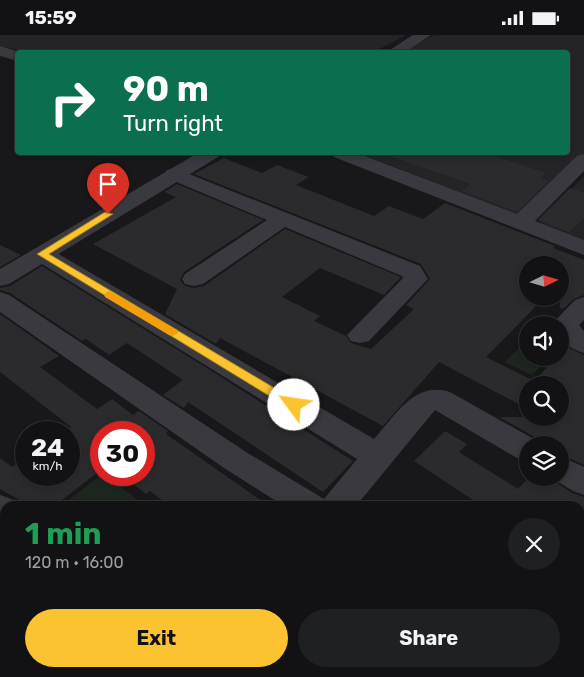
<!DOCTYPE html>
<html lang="en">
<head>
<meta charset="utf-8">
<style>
  :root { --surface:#121214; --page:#1f2022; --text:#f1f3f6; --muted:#9c9ea0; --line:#313234; --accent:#fbc330 }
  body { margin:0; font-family:Rubik,sans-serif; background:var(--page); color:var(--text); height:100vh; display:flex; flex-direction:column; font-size:19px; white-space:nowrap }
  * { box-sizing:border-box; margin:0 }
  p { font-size:16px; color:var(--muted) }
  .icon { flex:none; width:28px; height:28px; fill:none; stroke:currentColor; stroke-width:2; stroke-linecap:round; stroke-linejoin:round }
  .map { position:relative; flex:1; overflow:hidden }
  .side { position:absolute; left:0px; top:466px; width:585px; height:176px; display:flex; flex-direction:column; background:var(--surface); border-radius:15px 15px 0 0; box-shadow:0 2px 8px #0003,0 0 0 1px var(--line) }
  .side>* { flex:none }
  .guide { position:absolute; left:15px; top:15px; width:555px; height:105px; border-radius:5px; box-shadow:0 2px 8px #0003,0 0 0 1px var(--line); background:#0b6e4f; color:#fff; overflow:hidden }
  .needle { width:32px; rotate:85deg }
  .fabs { position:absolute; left:519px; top:221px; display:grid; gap:10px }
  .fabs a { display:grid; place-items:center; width:50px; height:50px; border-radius:50%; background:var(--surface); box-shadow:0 2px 8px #0003,0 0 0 1px var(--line); font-size:25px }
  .speed { position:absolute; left:15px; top:386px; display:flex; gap:10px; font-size:25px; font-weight:700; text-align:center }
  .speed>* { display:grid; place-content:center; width:65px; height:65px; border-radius:50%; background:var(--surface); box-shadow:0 2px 8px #0003,0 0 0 1px var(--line); line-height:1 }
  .speed small { font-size:12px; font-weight:400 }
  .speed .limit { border:8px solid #d22; background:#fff; color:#111 }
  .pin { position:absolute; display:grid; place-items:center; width:42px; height:42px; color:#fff; margin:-51px -21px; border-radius:50% 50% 50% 0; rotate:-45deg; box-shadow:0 0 5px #0007 }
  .pin .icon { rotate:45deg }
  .me { position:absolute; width:55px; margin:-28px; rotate:301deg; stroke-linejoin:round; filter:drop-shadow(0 0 4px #0008) }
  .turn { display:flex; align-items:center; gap:18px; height:105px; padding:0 25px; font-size:22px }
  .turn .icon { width:65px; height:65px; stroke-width:2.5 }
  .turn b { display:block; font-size:35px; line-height:42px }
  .round { display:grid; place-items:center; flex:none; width:52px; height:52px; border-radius:26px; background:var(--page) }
  .overview { display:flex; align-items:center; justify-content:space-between; height:85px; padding:0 25px }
  h1 { font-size:30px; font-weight:700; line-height:38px; color:#1e9e55 }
  .action { display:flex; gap:10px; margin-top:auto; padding:10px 25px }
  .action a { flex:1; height:58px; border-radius:30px; background:var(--accent); color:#111; font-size:20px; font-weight:700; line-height:58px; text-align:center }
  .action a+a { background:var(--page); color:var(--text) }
  .status { display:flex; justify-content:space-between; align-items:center; height:35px; padding:0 25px; background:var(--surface); direction:ltr }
  .status svg { height:14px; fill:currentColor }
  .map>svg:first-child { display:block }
  .built { fill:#242427 }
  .green { fill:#1d261f }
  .building { fill:#2b2b2e }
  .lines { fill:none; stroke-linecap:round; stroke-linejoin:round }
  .minor { fill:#39393f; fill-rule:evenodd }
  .tertiary { fill:#39393f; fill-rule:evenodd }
  .route { fill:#fbc330; stroke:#a37f1f }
  .slow { fill:#f59e0b }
</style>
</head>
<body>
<div class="status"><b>15:59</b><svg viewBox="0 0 49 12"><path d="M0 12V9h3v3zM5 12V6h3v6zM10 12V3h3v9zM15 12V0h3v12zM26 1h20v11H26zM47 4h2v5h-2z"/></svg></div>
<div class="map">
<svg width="584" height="642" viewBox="0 0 584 642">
  <rect width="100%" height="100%" fill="#18181a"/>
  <g class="built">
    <path d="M0,0H406L372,18L27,17L0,11Z"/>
    <path d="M434,0H584V118L520,180L358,118H568V18L402,17Z"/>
    <path d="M584,141V205L539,187Z"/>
  </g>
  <g class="green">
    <path d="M527,305L528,322L549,323L532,340L505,327Z"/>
    <path d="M101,440H105L146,471H61Z"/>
  </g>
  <g class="building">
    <path d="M391,118H486L546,138L540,143L549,146L517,177L462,156L471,149L390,121Z"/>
    <path d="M224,123L262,138L277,130L309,142L296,150L374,181L389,171L423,184L445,168L555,211L553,213L584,225V260L574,264L563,274L560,273V230H528V262H545L486,322L534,346L557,322H560V319L567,312L584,320V430L560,419V410H543L540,405L499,382H560V350H528V374L439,327L383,391L220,303L216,309L165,279L177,254L93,209L176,162L164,157L177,149L263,185L184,237L180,245L185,251L194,253L204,251L285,194L401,242L384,260L320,233L282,262L320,281L314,286L346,301L351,308L371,314L414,274L406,270L430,244L421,229L194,139Z"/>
    <path d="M570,153L584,158V183L569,197L538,185Z"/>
    <path d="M0,210L21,220L0,232Z"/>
    <path d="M42,231L210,335L353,426L323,457L188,367L184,373L163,360L183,345L127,308L109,320L86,304L82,306L10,258L0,255V253L10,251Z"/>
    <path d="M0,279L59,321L40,332L97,374L112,364L133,380L139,376L168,396L166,399L269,471H170L150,456L146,459L122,440H144V398H101V435L54,471H24L18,464L0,454V423L12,432L26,422V440H69V398H63L71,392L0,337Z"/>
    <path d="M445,396L467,409L459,417L518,454L529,442H548L572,458L584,462V471H482L414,426Z"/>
  </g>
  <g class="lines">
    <g class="minor">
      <path d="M0,11L23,18H18V26L0,21Z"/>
      <path d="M331,118H357L517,179L577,121L584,119V136L535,186L584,205V220L334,122Z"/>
      <path d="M174,133L420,231L428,244L369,306L360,308L351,306L347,300L403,243L402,241L285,192L203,249L194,251L185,249L182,244L185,239L267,185L167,143L164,139L167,135Z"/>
      <path d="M42,212L50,214L374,404C396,380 414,346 450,357L539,407L541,410H528V426L517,423L435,375L356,471H284L224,433L0,277V257L9,260L246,417L324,464L357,424L34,224L30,219L34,214Z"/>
      <path d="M584,262V285L579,290L584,296V318C568,313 560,307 560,290L552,289L575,265Z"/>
      <path d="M560,421L584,432V460L573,456L550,442H560Z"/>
      <path d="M0,460L17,466L19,471H5V489L0,488Z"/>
      <path d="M11,638H53L51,642H9Z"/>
      <path d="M167,638H245L247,642H165Z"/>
      <path d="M527,638H572L574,642H529Z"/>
    </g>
    <g class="tertiary">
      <path d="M413,0H431L404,18H385Z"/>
      <path d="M198,118H221L218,122L9,249L0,251V234Z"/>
    </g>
  </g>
  <path class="route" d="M105,177L113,179L49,219L298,367L300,370L298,373H289L37,219Z"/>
  <path class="slow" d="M109,256L177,295L178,298L173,301L169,300L105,262L104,259Z"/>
</svg>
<div class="fabs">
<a><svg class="needle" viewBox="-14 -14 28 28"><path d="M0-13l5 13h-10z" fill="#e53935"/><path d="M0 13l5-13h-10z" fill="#9c9ea0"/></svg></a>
<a><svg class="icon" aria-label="sound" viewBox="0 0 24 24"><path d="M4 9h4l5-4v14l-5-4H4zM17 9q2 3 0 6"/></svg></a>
<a><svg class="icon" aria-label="search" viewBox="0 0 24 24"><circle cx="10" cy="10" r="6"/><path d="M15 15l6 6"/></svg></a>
<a><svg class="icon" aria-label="layers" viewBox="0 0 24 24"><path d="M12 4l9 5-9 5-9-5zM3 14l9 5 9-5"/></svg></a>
</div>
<div class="speed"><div>24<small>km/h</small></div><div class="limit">30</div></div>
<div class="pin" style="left:108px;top:179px;background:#d93025"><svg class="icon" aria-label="arrive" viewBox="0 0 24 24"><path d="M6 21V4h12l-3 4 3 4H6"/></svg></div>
<svg class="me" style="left:294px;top:370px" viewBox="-20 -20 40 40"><circle r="19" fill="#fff"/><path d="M0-13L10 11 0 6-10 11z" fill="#fbc330"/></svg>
<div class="guide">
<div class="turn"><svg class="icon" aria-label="right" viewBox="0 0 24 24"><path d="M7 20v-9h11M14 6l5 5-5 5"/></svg><div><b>90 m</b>Turn right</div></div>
</div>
<section class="side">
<div class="overview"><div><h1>1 min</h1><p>120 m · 16:00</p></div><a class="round"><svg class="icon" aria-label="close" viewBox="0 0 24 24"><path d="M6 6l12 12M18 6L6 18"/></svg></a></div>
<div class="action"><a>Exit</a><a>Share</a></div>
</section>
</div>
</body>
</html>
